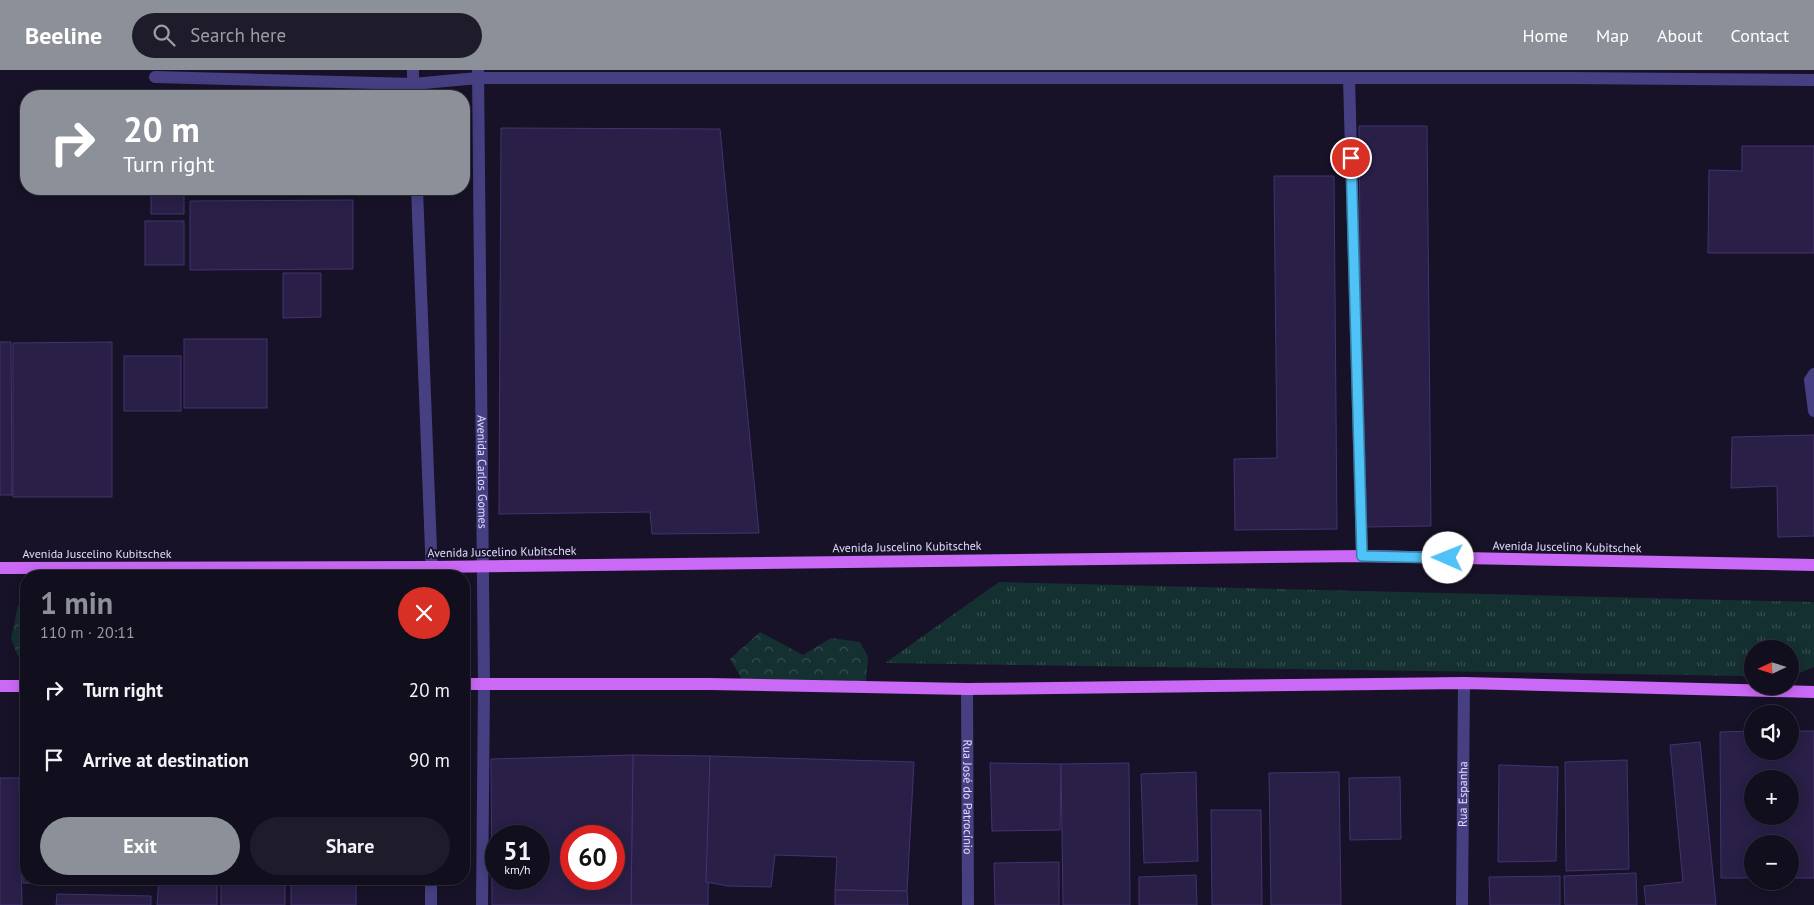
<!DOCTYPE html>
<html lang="en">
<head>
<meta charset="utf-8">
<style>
  :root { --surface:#110e1d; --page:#1e1c2a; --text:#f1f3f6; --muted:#9c9ca4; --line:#302e3b; --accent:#8c9099 }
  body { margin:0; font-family:"PT Sans",sans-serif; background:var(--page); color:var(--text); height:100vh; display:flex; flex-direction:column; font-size:19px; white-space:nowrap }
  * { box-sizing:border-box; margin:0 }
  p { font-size:16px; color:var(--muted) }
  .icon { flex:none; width:28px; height:28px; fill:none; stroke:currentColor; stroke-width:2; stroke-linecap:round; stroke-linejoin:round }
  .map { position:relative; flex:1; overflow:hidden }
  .drawer { position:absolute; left:20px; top:500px; width:450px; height:315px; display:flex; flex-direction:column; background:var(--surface); border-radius:20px; box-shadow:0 2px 12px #0003,0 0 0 1px var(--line) }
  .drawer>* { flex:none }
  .banner { position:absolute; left:20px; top:20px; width:450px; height:105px; border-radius:20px; box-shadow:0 2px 12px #0003,0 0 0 1px var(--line); background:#8c9099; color:#fff; overflow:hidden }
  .needle { width:32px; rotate:266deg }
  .tools { position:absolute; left:1744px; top:570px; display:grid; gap:10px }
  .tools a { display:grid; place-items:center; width:55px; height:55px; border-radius:50%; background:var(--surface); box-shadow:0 2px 12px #0003,0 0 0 1px var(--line); font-size:25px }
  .speed { position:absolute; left:485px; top:755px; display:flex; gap:10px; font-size:25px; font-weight:700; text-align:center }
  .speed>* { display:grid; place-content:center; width:65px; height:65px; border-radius:50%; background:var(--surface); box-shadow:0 2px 12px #0003,0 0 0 1px var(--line); line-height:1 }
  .speed small { font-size:12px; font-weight:400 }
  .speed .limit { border:8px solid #d22; background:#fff; color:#111 }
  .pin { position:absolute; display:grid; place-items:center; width:42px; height:42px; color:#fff; margin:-21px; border:2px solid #fff; border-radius:50%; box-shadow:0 1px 5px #0007 }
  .me { position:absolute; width:55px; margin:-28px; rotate:271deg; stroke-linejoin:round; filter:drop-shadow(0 0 4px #0008) }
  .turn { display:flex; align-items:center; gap:18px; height:105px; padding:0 20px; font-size:22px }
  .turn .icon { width:65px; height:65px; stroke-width:2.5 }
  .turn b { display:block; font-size:35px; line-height:42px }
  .round { display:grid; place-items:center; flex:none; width:52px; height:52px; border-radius:26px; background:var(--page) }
  .headline { display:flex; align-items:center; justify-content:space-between; height:85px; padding:0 20px }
  h1 { font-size:30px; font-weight:600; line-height:38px; color:var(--accent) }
  .action { display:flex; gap:10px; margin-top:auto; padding:10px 20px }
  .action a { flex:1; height:58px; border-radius:30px; background:var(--accent); color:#fff; font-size:20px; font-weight:600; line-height:58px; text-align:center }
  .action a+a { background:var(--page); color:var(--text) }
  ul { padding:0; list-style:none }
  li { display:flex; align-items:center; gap:15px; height:70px; padding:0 20px }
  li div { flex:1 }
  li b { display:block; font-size:19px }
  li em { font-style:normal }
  header { display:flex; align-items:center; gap:30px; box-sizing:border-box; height:70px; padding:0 25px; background:var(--accent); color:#fff }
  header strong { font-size:24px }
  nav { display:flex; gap:28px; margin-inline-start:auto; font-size:18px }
  .search { width:350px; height:45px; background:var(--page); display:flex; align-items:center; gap:12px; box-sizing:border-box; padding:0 18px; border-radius:28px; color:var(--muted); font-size:19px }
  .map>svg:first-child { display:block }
  .grass { fill:url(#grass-tufts) }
  .forest { fill:url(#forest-crowns) }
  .building { fill:#291f47; stroke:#433371; fill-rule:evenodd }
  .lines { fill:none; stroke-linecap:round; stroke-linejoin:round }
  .service { stroke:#464083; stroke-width:12 }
  .minor { stroke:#464083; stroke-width:12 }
  .tertiary { stroke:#464083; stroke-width:12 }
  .primary { stroke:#c969f5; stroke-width:12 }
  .route-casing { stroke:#337fa1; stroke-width:12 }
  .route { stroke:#4fc3f7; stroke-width:9 }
  .labels { text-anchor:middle; stroke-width:4; stroke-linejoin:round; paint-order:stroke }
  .street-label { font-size:12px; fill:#e0dafd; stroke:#171227 }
</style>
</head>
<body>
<header>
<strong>Beeline</strong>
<div class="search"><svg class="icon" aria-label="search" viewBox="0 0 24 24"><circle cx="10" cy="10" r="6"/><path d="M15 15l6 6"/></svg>Search here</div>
<nav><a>Home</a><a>Map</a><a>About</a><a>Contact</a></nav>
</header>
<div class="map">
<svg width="1814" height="835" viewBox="0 0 1814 835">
  <defs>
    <pattern id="grass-tufts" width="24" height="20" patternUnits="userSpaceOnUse" patternTransform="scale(1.25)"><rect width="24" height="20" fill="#153031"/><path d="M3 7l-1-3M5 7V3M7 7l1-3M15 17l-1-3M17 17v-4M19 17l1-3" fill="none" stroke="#374d50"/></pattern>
    <pattern id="forest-crowns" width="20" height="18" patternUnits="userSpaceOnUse" patternTransform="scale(1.25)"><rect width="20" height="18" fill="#153031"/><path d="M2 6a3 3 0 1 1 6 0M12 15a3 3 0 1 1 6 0" fill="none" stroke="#374d50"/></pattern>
  </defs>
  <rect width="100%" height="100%" fill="#171227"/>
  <path class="grass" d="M999,512L1814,532V597L1790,607V579H1752V606L885,593Z"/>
  <g class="forest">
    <path d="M26,534V586H18L11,569L18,535Z"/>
    <path d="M760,562L803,585L831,568L860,572L868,587L866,611L849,614L743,611L730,589Z"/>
  </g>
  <g class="building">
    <path d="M1359,56H1427L1431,456L1363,457Z"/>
    <path d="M501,58L720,59L759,463L652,464L650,442L499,444Z"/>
    <path d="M1742,76H1814V183H1708L1709,100L1742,101Z"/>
    <path d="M1274,106H1334L1337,459L1235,460L1234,389L1277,388Z"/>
    <rect x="151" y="119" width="33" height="25"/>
    <path d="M353,130V199L190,200V131Z"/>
    <rect x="145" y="151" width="39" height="44"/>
    <path d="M283,203H321V247L283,248Z"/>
    <rect x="184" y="269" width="83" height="69"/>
    <path d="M0,272H11L12,425H0Z"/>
    <path d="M112,272V427H13V273Z"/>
    <rect x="124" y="286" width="57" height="55"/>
    <path d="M1814,365V466L1778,467L1777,416L1731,418L1732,367Z"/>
    <path d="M1752,661V681H1790V661H1814V808H1790V774H1752V808H1721L1720,662ZM1752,709H1790V746H1752Z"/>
    <path d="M1700,672L1716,835H1646L1644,816L1683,812L1670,675Z"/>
    <path d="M633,685L710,686L708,835H631Z"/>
    <path d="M633,685L631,835H492L491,689ZM496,766H539V809H496ZM571,766H614V809H571Z"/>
    <path d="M710,686L914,692L907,821L835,820L837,787L775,785L771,817L728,816L706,812Z"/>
    <path d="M1627,690L1629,799L1566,801L1565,692Z"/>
    <path d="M25,693L26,809H159V815L23,813Z"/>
    <path d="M990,693L1061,694L1060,760L992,761Z"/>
    <path d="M1129,693L1130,835H1063L1061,694Z"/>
    <path d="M1499,695L1558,697L1556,791L1498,792Z"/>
    <path d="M1196,702L1198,791L1144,793L1141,704Z"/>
    <path d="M1339,702L1341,835H1271L1269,703Z"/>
    <path d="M1400,707L1401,769L1350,770L1349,708Z"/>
    <path d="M0,708H19L22,835H0Z"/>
    <path d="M1211,740H1261L1262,835H1212Z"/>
    <path d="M1059,792V835H995L994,793Z"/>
    <path d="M1636,803L1637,835H1565L1564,806Z"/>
    <path d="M1196,805L1197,835H1139V807Z"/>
    <path d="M1560,806V835H1490L1489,807Z"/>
    <path d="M159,809H217V835H157Z"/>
    <rect x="221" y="809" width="64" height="26"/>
    <rect x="291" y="809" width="65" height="26"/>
    <path d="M835,820L907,821L908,835H835Z"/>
    <path d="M57,824L151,826V835H56Z"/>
  </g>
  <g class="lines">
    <g class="service">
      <path d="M1349,8L1362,486"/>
      <path d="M1814,304L1810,310L1814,341"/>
    </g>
    <g class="minor">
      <path d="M155,7L413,14L478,8H1570L1814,10"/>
      <path id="s1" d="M967,619L968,835"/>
      <path id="s2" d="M1462,835L1464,613"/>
    </g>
    <g class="tertiary">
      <path d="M413,0V26"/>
      <path id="s3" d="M478,0L484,614L482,835"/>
      <path d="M417,119L432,506"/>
      <path d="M431,835V809"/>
    </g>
    <g class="primary">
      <path d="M0,498L432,497L1362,486L1814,495"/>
      <path d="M464,614H710L967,619L1464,613L1814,622"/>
      <path d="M0,616H26"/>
    </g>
  </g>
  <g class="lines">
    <g class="route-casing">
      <path id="route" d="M1351,88L1362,486L1448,488"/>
    </g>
    <use href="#route" class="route"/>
  </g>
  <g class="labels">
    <g class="street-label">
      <text dy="4" stroke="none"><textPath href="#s3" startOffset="402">Avenida Carlos Gomes</textPath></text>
      <text transform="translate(907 477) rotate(-1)" y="4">Avenida Juscelino Kubitschek</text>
      <text transform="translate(1567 477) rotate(1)" y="4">Avenida Juscelino Kubitschek</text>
      <text transform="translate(502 482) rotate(-1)" y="4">Avenida Juscelino Kubitschek</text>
      <text x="97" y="488">Avenida Juscelino Kubitschek</text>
      <text dy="4" stroke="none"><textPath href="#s2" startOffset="111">Rua Espanha</textPath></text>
      <text dy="4" stroke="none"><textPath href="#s1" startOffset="108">Rua José do Patrocínio</textPath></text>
    </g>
  </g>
</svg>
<div class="tools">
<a><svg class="needle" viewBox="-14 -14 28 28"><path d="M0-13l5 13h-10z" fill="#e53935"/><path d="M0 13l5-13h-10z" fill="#9c9ca4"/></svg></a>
<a><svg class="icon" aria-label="sound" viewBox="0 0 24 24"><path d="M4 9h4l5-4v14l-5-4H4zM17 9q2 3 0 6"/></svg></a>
<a>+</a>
<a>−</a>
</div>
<div class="speed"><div>51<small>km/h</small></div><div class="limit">60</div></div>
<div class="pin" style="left:1351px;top:88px;background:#d93025"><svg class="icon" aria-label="arrive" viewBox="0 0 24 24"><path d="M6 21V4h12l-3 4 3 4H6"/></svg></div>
<svg class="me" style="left:1448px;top:488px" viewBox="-20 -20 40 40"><circle r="19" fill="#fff"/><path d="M0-13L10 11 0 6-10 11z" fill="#4fc3f7"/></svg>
<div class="banner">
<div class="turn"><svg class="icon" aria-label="right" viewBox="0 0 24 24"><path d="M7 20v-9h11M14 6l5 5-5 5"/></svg><div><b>20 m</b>Turn right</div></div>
</div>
<section class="drawer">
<div class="headline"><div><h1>1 min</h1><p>110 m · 20:11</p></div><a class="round" style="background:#d93025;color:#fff"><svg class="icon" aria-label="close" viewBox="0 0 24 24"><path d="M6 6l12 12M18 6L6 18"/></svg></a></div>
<ul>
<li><svg class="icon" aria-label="right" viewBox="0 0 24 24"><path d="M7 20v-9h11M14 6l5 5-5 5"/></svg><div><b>Turn right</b></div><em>20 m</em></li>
<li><svg class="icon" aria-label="arrive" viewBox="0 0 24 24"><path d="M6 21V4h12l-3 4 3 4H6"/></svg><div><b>Arrive at destination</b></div><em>90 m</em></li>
</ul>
<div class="action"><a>Exit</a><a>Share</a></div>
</section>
</div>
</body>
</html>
